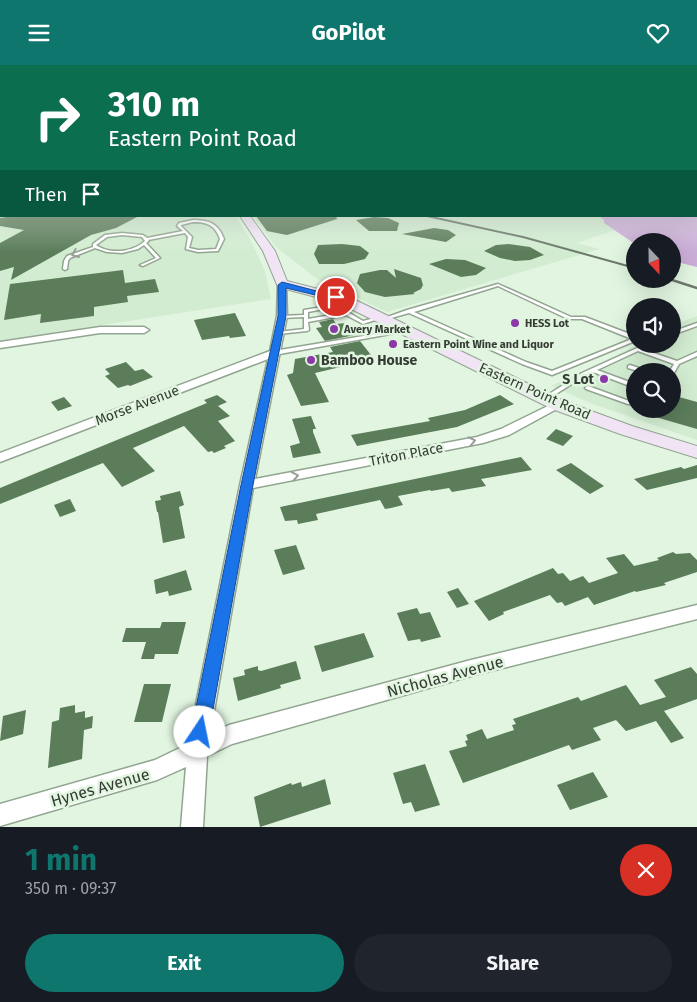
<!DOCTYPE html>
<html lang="en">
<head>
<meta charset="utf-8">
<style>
  :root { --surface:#171b24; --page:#20242c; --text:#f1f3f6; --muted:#9ea1a6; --accent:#0f766e }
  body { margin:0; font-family:"Fira Sans",sans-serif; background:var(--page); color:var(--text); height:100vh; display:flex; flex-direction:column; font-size:19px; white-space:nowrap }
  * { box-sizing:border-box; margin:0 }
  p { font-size:16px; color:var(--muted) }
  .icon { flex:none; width:28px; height:28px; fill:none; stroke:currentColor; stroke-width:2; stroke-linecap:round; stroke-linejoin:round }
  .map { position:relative; height:762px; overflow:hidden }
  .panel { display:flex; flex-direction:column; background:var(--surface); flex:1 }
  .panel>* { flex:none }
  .top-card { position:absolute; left:0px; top:0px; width:698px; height:152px; box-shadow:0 5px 20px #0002; background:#0b6e4f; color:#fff; overflow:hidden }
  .needle { width:32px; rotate:158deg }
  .fabs { position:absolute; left:626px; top:168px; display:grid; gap:10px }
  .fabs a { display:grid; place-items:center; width:55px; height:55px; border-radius:50%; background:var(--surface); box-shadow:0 5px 20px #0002; font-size:25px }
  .pin { position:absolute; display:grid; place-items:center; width:42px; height:42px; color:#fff; margin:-21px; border:2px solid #fff; border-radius:50%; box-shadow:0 1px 5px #0007 }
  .me { position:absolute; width:55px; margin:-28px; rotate:11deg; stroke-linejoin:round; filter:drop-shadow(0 0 4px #0008) }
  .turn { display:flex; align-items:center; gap:18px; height:105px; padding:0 25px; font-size:22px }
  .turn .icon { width:65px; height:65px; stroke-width:2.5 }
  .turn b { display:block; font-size:35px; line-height:42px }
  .then { display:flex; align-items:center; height:48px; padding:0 25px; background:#0003; gap:10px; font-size:19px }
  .round { display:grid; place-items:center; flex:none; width:52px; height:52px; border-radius:26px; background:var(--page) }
  .head { display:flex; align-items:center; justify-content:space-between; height:85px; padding:0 25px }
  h1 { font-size:30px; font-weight:700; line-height:38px; color:var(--accent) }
  .action { display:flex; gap:10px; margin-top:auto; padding:10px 25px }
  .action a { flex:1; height:58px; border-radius:30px; background:var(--accent); color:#fff; font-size:20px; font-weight:700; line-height:58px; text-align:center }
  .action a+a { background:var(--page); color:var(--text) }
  header { display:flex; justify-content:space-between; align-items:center; height:65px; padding:0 25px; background:var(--accent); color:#fff; font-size:22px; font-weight:700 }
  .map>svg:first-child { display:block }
  .built { fill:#d2ecd1; fill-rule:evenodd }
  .water { fill:#cbadd7 }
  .building { fill:#5b7d5a }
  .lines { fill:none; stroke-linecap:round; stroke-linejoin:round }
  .lane-casing { stroke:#92a591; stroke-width:3 }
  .street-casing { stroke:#92a591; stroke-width:3 }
  .secondary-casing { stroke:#92a591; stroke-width:2 }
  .path { stroke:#a1b0a0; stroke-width:1; stroke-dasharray:0.5 2; stroke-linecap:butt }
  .lane { fill:#fff; fill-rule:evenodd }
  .street { fill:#fff; fill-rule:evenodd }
  .secondary { fill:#f0e4f5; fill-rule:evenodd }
  .rail-far1 { stroke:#6c786c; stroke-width:2 }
  .rail { stroke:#6c786c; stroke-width:2.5 }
  .oneway { stroke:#9a9e9a }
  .route { fill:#1a73e8; stroke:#114b97 }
  .poi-dot { fill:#8c39a8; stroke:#e1f5e0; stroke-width:2 }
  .labels { text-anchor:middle; stroke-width:5; stroke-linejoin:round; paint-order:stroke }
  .far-poi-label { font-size:11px; font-weight:bold; fill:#343c34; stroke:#e1f5e0; text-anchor:start }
  .poi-label { font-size:14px; font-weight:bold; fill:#343c34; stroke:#e1f5e0; text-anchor:start }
  .street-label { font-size:14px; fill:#343c34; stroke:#e1f5e0 }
  .near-street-label { font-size:16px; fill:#343c34; stroke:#e1f5e0 }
</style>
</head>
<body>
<header><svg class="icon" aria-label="menu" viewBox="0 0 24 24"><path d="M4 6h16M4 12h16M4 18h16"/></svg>GoPilot<svg class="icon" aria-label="heart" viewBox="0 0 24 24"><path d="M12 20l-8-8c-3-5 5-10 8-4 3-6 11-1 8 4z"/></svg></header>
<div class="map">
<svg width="697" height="762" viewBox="0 0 697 762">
  <rect width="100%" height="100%" fill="#e1f5e0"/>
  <g class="built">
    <path d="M0,122L1,151H235L249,172L265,206L271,234L0,276Z"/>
    <path d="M253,151H599L604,155V158L615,165L577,178L599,184L387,247L316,213L276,182Z"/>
    <path d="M697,251V375L593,339L551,321L640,279H672L673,260ZM635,306H672V344H635Z"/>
  </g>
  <path class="water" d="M697,81V202L673,196L672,176L632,177L604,158V155L599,151H696Z"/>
  <g class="building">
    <path d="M13,151H139L116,163L91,170L11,215L14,202L0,206V178L24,165L0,161V153Z"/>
    <path d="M256,151H336L337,154L287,170L267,166Z"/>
    <path d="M374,152L388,153L399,158L397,166H369L356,155Z"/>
    <path d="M434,163L448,165L456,170L446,177L402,169Z"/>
    <path d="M342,179L360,181L369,188L365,194L344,199H319L314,189L318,180Z"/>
    <path d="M509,179L530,182L544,190L530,195L515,196L500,193L484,186L496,180Z"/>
    <path d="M446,194L465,195L486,203L476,210L461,212L429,199Z"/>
    <path d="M394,204L421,213L423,220L421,224L413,228L415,229L385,232L365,227L357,218L360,209L380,205H387L396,213Z"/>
    <path d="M123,205L125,218L155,214L159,227L127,231L128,237L94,242V251L40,258L41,249L4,255L10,219Z"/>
    <path d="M235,248L246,271L230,273L229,271L202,275L194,255Z"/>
    <path d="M333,254L336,259L346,258L355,270L325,276L316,263L322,262L319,257Z"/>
    <path d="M360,276L371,290L363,292L366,296L315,308L329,337L301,341L287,310L293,308L295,294L333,287L330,282Z"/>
    <path d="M126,297L135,306L143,304L153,312L130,321L128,320L118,323L105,311L110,309L105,304Z"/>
    <path d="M217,330L227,337L218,341L230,351L218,356L235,376L224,381L226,383L214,388L212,386L208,387L184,361L133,383L155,406L122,422L103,398L0,439V423L207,338L204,335Z"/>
    <path d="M500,330L514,339L457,362L357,381L351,370L430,356L428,353L465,345Z"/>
    <path d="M672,330L697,337V364L638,347V344H672Z"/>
    <path d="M64,332L72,341L58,346L51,337Z"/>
    <path d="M311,351L316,364H313V367L321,388L293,393L290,381L300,378L292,354Z"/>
    <path d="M556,364L573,371L563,381L546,374Z"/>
    <path d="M521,392L532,405L481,414L486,421L452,427L449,423L431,426L430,425L398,431L403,440L391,443L385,444L380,435L316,449L318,455L298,459L297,455L285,456L280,442Z"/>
    <path d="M571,398L604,421L590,429L556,405Z"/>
    <path d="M697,400V413L647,425L634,414L681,402L684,404Z"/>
    <path d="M180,426L184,440L179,442L185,473L163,478L158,447H157L155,436L161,435L160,431Z"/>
    <path d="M70,434L76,446L60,452L54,440Z"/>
    <path d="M296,480L305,504L283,510L274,485Z"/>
    <path d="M673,487L676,489L690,488L697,495V507L664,518L666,520L636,527L635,526L594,540L588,532L565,541L562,537L557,538L550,530L503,547L504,549L489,556L474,536L553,503L558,509L563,508L570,516L583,511L589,518L618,508L606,493L624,489L634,501L659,495L657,493Z"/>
    <path d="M186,505L192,525L169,531L168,526L156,529L154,515Z"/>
    <path d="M458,523L469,539L457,543L447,527Z"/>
    <path d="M417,543L420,549L430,547L441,572L421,577L420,574L408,576L397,548Z"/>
    <path d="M162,557H186L178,589H155L154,594H141L146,577H122L126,563H160Z"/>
    <path d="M364,568L374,592L322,607L314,581Z"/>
    <path d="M296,596L301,614L280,620L281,623L238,636L233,613L245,610L244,605L258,601V605L261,606Z"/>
    <path d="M691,602L697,609V634L664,646L684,673L671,678L656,656L626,666L616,655L593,663L601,675L572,685L569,680L463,718L449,686L467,681L465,676L468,675L466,670L482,664L487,674L514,665L512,660L516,659L513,654L578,632L581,636L626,620L640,640L666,632L654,615Z"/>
    <path d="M144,619H171L162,657H134Z"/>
    <path d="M75,640V648L85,646V653L93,651L92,663L84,665L82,694L48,703L52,657L59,655L60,643Z"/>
    <path d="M26,645L23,669L0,676L3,651Z"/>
    <path d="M425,699L440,740L415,747L411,737L403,739L393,708Z"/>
    <path d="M593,707L608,732L570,745L557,720Z"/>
    <path d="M325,714L331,739L260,762L254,732L291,718L292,720L301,717L302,722Z"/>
  </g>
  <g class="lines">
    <g class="lane-casing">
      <g id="lane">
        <path d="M193,155C209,155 218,158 224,174L218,186L198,187L186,184L188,172L185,168L148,175L149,176L146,178L160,193L143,201L140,200L156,193L144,180L138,184L122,188L107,187L95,183L70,193L68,196L67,204L65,205L63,204L64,196L67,191L93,182V179L105,170L122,168L143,170L147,173L183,166L177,161L179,158ZM193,157C207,157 215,160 220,174L216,184L198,185L189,183L192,172L181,161V160ZM122,170L142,172L145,176C133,187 110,190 96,180L107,172Z"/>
        <path d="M498,219L571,252H585L635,271V276L552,310L522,299L409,248L384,255L382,254L407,245ZM498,221L568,254H582L632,274L552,306L526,297L414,247Z"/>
        <path d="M355,240L357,241V242L346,246L363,256L379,252L381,253L363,259L346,250L308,257L309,265L307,266L278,269L276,268L278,267L304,264V252L282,253H280V251L304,250V245L329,241L342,244ZM329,243L343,248L308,254V247Z"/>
        <path d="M697,258V261L672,270V267Z"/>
        <path d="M405,264H407V266L274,290L271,288L274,286Z"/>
        <path d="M646,279H651L642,284L677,296L697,287V291L679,299L674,308H672V306H670L674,299L638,286L597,305L635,319V323L593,307L586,310L548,334L546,335L543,333L582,308Z"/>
        <path d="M630,300L645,305L646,306H638L628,303V301Z"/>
        <path d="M588,321L629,336L633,330L635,329V335L632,339H628L586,324L585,323Z"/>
      </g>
    </g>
    <g class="street-casing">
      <g id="street">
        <path d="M282,216L286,219L287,251L255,414L477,372L501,364L554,338L558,337L564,340L509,370L483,378L253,423L210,669L229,660L471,595L697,540V554L471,611L232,679L207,691L203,762H181L186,702L157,715L0,761V739L155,695L188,679L240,420L268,294L0,397V388L270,286L277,251L278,219Z"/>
        <path d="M100,262H144L149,265L144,268H100L0,283V277Z"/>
      </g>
    </g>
    <g class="secondary-casing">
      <path id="secondary" d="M240,151H250L275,186L287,216L349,232L564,336L632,361L697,381V393L620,369L552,344L339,238L278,222L263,186Z"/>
    </g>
    <path class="path" d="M1,153L2,151"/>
    <use href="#lane" class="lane"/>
    <use href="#street" class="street"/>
    <use href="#secondary" class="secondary"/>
    <path class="rail-far1" d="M427,151L523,172L635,203"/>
    <path class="rail" d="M669,214L697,223"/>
  </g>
  <defs><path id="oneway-chevron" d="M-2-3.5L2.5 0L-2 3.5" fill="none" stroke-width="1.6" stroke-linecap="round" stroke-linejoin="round" transform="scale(1.25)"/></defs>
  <g class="oneway">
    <use href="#oneway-chevron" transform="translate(75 189) rotate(157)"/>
    <use href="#oneway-chevron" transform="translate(472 376) rotate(-12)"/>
    <use href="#oneway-chevron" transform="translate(295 411) rotate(-11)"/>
  </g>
  <linearGradient id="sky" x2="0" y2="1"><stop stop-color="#9cb1e1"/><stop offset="0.43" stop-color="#f2faf1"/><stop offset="1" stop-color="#f2faf1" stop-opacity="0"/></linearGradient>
  <rect width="697" height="187" fill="url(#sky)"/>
  <path class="route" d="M282,217L340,232L336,235L286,223V251L253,420L209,667L207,673L200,676L194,673L191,667L241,420L278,251V220Z"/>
  <g class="poi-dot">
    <circle cx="515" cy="258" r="5"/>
    <circle cx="334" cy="264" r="5"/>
    <circle cx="393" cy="279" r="5"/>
    <circle cx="311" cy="295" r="5"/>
    <circle cx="604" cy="314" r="5"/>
  </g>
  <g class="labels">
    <g class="far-poi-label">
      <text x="525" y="262">HESS Lot</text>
      <text x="344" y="268">Avery Market</text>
      <text x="403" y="283">Eastern Point Wine and Liquor</text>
    </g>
    <g class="poi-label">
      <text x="321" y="300">Bamboo House</text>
      <text x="594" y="319" text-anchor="end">S Lot</text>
    </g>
    <g class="street-label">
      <text transform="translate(535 326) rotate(24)" y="5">Eastern Point Road</text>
      <text transform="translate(137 340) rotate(-21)" y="5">Morse Avenue</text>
      <text transform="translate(406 389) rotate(-11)" y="5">Triton Place</text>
    </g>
    <g class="near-street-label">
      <text transform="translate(445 611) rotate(-15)" y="6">Nicholas Avenue</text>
      <text transform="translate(100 722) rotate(-16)" y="6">Hynes Avenue</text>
    </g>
  </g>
</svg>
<div class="fabs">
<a><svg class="needle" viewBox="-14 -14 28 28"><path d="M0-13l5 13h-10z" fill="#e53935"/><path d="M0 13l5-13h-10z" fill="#9ea1a6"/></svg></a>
<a><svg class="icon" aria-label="sound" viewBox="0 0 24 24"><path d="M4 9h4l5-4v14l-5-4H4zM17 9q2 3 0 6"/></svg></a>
<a><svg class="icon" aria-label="search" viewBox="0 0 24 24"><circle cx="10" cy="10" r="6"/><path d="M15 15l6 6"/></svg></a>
</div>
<div class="pin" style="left:336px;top:232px;background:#d93025"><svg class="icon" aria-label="arrive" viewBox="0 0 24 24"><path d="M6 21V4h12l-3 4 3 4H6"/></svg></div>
<svg class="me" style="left:200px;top:667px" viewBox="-20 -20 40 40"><circle r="19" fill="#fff"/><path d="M0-13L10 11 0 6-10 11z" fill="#1a73e8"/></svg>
<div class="top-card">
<div class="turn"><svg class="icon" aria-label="right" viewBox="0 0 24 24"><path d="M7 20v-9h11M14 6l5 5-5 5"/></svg><div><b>310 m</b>Eastern Point Road</div></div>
<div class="then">Then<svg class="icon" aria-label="arrive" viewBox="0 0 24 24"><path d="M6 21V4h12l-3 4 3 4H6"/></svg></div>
</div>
</div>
<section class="panel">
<div class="head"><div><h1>1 min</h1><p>350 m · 09:37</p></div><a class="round" style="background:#d93025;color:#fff"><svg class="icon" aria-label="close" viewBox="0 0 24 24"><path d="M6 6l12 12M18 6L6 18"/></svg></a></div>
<div class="action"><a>Exit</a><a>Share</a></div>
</section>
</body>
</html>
